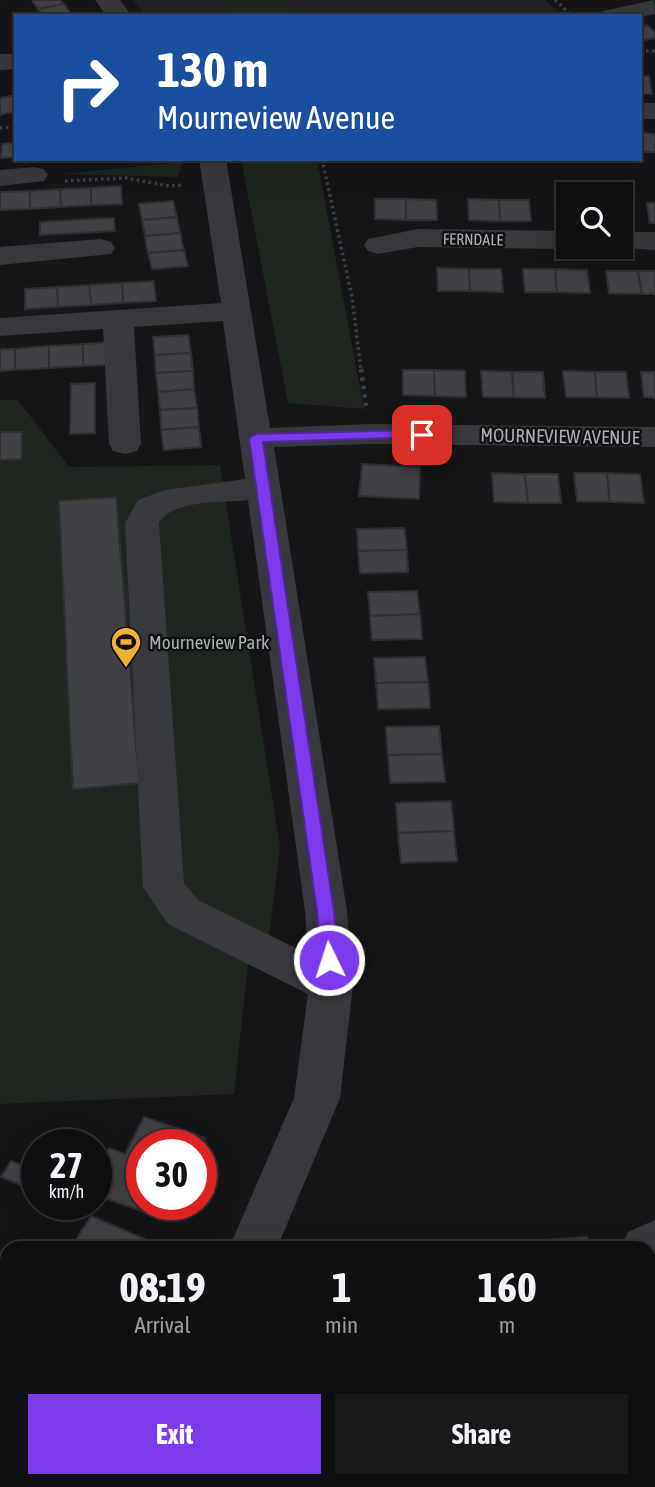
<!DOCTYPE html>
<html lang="en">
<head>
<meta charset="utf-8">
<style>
  :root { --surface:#101012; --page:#19191b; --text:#f1f3f6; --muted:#9c9d9f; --line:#303032; --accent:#7c3aed }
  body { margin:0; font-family:"Asap Condensed",sans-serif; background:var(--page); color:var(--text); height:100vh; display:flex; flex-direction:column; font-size:26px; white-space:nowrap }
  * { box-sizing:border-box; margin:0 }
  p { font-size:23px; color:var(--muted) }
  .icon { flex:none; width:38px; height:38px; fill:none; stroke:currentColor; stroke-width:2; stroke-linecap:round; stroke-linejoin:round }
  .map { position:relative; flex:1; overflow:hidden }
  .side { position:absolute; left:0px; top:1241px; width:656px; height:247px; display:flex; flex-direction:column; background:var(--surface); border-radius:21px 21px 0 0; box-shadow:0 7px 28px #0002,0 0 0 2px var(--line) }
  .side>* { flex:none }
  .guide { position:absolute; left:14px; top:14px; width:628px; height:147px; border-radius:0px; box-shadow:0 7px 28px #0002,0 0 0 2px var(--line); background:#1a4fa0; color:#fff; overflow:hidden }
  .fabs { position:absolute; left:556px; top:182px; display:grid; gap:14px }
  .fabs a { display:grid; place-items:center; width:77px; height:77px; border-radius:0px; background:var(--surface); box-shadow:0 7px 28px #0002,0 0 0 2px var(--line); font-size:35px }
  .speed { position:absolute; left:21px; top:1129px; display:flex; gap:14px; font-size:35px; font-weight:700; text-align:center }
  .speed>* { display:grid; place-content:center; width:91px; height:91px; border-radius:50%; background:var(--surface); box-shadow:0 7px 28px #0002,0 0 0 2px var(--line); line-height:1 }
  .speed small { font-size:18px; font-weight:400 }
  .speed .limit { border:10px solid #d22; background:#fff; color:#111 }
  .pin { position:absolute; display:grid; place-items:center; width:60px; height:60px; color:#fff; margin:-30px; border-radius:14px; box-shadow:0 4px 10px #0006 }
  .me { position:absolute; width:77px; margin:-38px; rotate:356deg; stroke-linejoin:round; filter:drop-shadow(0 0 5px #0008) }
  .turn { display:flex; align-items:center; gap:24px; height:147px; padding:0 28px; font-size:32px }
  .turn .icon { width:91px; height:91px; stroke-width:2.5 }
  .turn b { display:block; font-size:49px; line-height:60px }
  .eta { display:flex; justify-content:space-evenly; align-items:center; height:119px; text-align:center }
  .eta b { font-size:42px; font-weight:700; line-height:49px }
  .action { display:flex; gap:14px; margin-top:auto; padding:14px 28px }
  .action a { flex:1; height:80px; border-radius:0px; background:var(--accent); color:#fff; font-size:28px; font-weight:700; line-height:80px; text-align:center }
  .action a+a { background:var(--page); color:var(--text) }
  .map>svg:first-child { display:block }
  .built { fill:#222225 }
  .green { fill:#1e261f }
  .building { fill:#404145; stroke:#303034; stroke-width:2 }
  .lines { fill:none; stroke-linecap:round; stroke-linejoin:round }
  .path-far1 { stroke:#3d3f44; stroke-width:3.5; stroke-dasharray:2.5 3.5; stroke-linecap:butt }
  .path { stroke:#3d3f44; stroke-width:4.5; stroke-dasharray:3.5 5; stroke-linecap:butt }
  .minor { fill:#37383d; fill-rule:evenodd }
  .route { fill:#7c3aed; stroke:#51269a; stroke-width:2 }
  .labels { text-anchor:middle; stroke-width:5; stroke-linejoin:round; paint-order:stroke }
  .far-street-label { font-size:16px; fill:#a8adb8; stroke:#111113 }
  .street-label { font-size:19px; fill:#a8adb8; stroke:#111113 }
  .poi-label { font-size:19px; fill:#a8adb8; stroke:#111113; text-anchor:start }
</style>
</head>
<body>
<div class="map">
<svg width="655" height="1487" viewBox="0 0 655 1487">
  <rect width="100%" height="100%" fill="#161618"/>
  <path class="built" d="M133,0H545L562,16H146Z"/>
  <g class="green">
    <path d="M227,0H289L291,16H227Z"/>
    <path d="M241,159H317L364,409L288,403Z"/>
    <path d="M183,162L178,177L61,174Z"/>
    <path d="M0,400H18L69,467L220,465L280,847L269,937L248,965L234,1094L0,1104Z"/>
  </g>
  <g class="building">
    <path d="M32,0H60L64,4L38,9Z"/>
    <path d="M64,4L71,14L43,16L38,9Z"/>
    <path d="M647,25L655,32V38L640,41V27Z"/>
    <path d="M640,76H649L652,94H640Z"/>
    <path d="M16,95V111L0,115V98Z"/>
    <path d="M640,133L655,134V152H640Z"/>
    <path d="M16,143V157L1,158L2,144Z"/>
    <path d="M121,186L122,204L91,205V188Z"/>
    <path d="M91,188V205L61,207L60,189Z"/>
    <path d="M60,189L61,207L30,209V191Z"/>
    <path d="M30,191V209L0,210V192Z"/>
    <path d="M375,199H406V220L375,219Z"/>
    <path d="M406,199L436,200L437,220H406Z"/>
    <path d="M468,199L499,200L500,221L469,220Z"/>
    <path d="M499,200H529L531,221H500Z"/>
    <path d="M558,200L569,201V221H560Z"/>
    <path d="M173,201L177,217L142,220L139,204Z"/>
    <path d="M647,203H655V223H650Z"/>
    <path d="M177,217L180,233L145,236L142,220Z"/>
    <path d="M114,218L115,231L40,235V222Z"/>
    <path d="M180,233L184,250L148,253L145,236Z"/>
    <path d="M184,250L188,266L152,269L148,253Z"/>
    <path d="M437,268L469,269L470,291H438Z"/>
    <path d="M469,269H501L503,292L470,291Z"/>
    <path d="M523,269H555L557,292H525Z"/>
    <path d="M555,269L587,270L590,293L557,292Z"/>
    <path d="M606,271H638L642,294L609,293Z"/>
    <path d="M638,271H655V294H642Z"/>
    <path d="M154,281L156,301L123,303L122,283Z"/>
    <path d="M122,283L123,303L91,305L89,285Z"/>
    <path d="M89,285L91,305L58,307L57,287Z"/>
    <path d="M57,287L58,307L25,309V289Z"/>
    <path d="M188,335L191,353L155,355L153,337Z"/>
    <path d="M116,342L118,364L83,366V344Z"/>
    <path d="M83,344V366L49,368V346Z"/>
    <path d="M49,346V368L15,370V349Z"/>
    <path d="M0,349H15V370L0,371Z"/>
    <path d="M191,353L193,371L156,373L155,355Z"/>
    <path d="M403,370H434L435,396L403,395Z"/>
    <path d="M434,370L465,371L466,397L435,396Z"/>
    <path d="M193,371L194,389L158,392L156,373Z"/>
    <path d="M481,371L512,372L514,397H483Z"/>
    <path d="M563,371L595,372L597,397H566Z"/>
    <path d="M512,372H543L545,398L514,397Z"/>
    <path d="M595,372H626L629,398L597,397Z"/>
    <path d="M641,372H655V398L644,397Z"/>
    <path d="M95,383V433L70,434L71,384Z"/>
    <path d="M194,389L197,408L160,410L158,392Z"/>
    <path d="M197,408L199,427L161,430L160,410Z"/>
    <path d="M199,427L201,447L164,450L161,430Z"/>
    <path d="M0,432H22L21,459L0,460Z"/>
    <path d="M362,464L420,467L419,499L359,496Z"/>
    <path d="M492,473L525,474L528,503L494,502Z"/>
    <path d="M574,473H607L610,502L577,501Z"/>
    <path d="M607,473L640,474L644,503L610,502Z"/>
    <path d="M525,474H558L561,503H528Z"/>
    <path d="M116,497L139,783L73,789L59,501Z"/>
    <path d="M404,528L407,550L358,551L357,529Z"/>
    <path d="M407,550L408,572L360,573L358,551Z"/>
    <path d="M417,591L420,614L370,616L368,592Z"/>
    <path d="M420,614L422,639L372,640L370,616Z"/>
    <path d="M425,657L428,682L376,683L374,658Z"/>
    <path d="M428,682L430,708L378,709L376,683Z"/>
    <path d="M439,726L442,754L388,755L386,727Z"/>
    <path d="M442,754L445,782L390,783L388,755Z"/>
    <path d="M451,801L454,831L398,833L396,803Z"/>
    <path d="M454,831L457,861L401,863L398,833Z"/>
    <path d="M144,1117L205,1138L201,1145L142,1144V1204H172L164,1219L96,1195V1172L109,1148L125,1154Z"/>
    <path d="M11,1161L37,1172V1191L1,1177Z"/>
    <path d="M91,1216L152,1242L149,1248H71Z"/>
    <path d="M587,1237L590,1248H518L517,1242Z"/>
    <path d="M0,1267L7,1270V1298L0,1295Z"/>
    <path d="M7,1354V1410L0,1406V1365Z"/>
    <path d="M0,1434L7,1437L8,1480L4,1487H0Z"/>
  </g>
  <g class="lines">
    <g class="path-far1">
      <path d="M555,0L572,16"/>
      <path d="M640,51H655"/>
      <path d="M0,128L16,127"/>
      <path d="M322,159L352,297L361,371"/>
      <path d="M65,181L126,178L169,186L184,185"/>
    </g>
    <path class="path" d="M361,369L366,406"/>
    <g class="minor">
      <path d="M95,0H120L132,16H107Z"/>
      <path d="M654,0L655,14L640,17L600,16L603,11Z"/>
      <path d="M0,54H16V69L0,70Z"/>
      <rect x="640" y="103" width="15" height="16"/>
      <path d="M199,159H226L270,428L370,424L655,427V447L370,444L274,447L347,911L353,985L340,1098L277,1248H229L294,1098L308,994L168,924L143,887L125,523L138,500L165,490L245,479L223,321L134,327L141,444L137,451L125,454L113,451L109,444L103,329L0,336V318L221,303ZM248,500L305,911L308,954L198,900L184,883L159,523C172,499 224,503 248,500Z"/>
      <path d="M34,167L44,169L48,175L44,181L0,186V170Z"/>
      <path d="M418,229L569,231V247H576L569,249L418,247L378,254L368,251L364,245L368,239Z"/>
      <path d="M621,232H655V250L611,247H621Z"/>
      <path d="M101,239L111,242L115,248L111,254L0,265V247Z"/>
      <path d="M655,1220V1266L649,1268V1248H621L628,1232Z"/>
      <path d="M115,1480H169L167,1487H112Z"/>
    </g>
  </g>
  <path class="route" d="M422,430L427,432V437L263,442L334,911L338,960L329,967L321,960L317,911L249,438L256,434Z"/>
  <defs>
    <g id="stadium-pin" transform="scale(1.575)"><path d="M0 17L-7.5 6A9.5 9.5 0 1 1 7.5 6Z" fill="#f2b134" stroke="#111113"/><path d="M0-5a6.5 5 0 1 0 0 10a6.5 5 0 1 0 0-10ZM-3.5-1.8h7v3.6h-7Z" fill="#111"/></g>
  </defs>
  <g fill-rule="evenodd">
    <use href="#stadium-pin" x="126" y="642"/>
  </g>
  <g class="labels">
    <g class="far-street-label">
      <text transform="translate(473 239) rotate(1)" y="6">FERNDALE</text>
    </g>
    <g class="street-label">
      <text transform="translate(560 436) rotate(1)" y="7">MOURNEVIEW AVENUE</text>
    </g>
    <g class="poi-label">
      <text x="149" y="649">Mourneview Park</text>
    </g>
  </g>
</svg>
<div class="fabs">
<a><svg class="icon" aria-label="search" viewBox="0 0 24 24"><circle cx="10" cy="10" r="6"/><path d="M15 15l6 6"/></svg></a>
</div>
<div class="speed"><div>27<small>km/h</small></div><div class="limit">30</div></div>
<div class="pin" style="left:422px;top:435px;background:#d93025"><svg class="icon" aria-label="arrive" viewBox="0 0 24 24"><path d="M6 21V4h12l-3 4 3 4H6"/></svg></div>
<svg class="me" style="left:329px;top:960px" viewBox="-20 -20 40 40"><circle r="17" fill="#7c3aed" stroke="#fff" stroke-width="3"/><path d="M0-11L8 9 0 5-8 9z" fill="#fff"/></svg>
<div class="guide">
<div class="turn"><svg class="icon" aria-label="right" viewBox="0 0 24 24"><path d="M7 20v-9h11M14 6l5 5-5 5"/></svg><div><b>130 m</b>Mourneview Avenue</div></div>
</div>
<section class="side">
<div class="eta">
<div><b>08:19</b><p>Arrival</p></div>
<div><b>1</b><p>min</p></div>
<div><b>160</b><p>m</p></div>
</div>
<div class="action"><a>Exit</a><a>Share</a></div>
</section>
</div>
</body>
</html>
